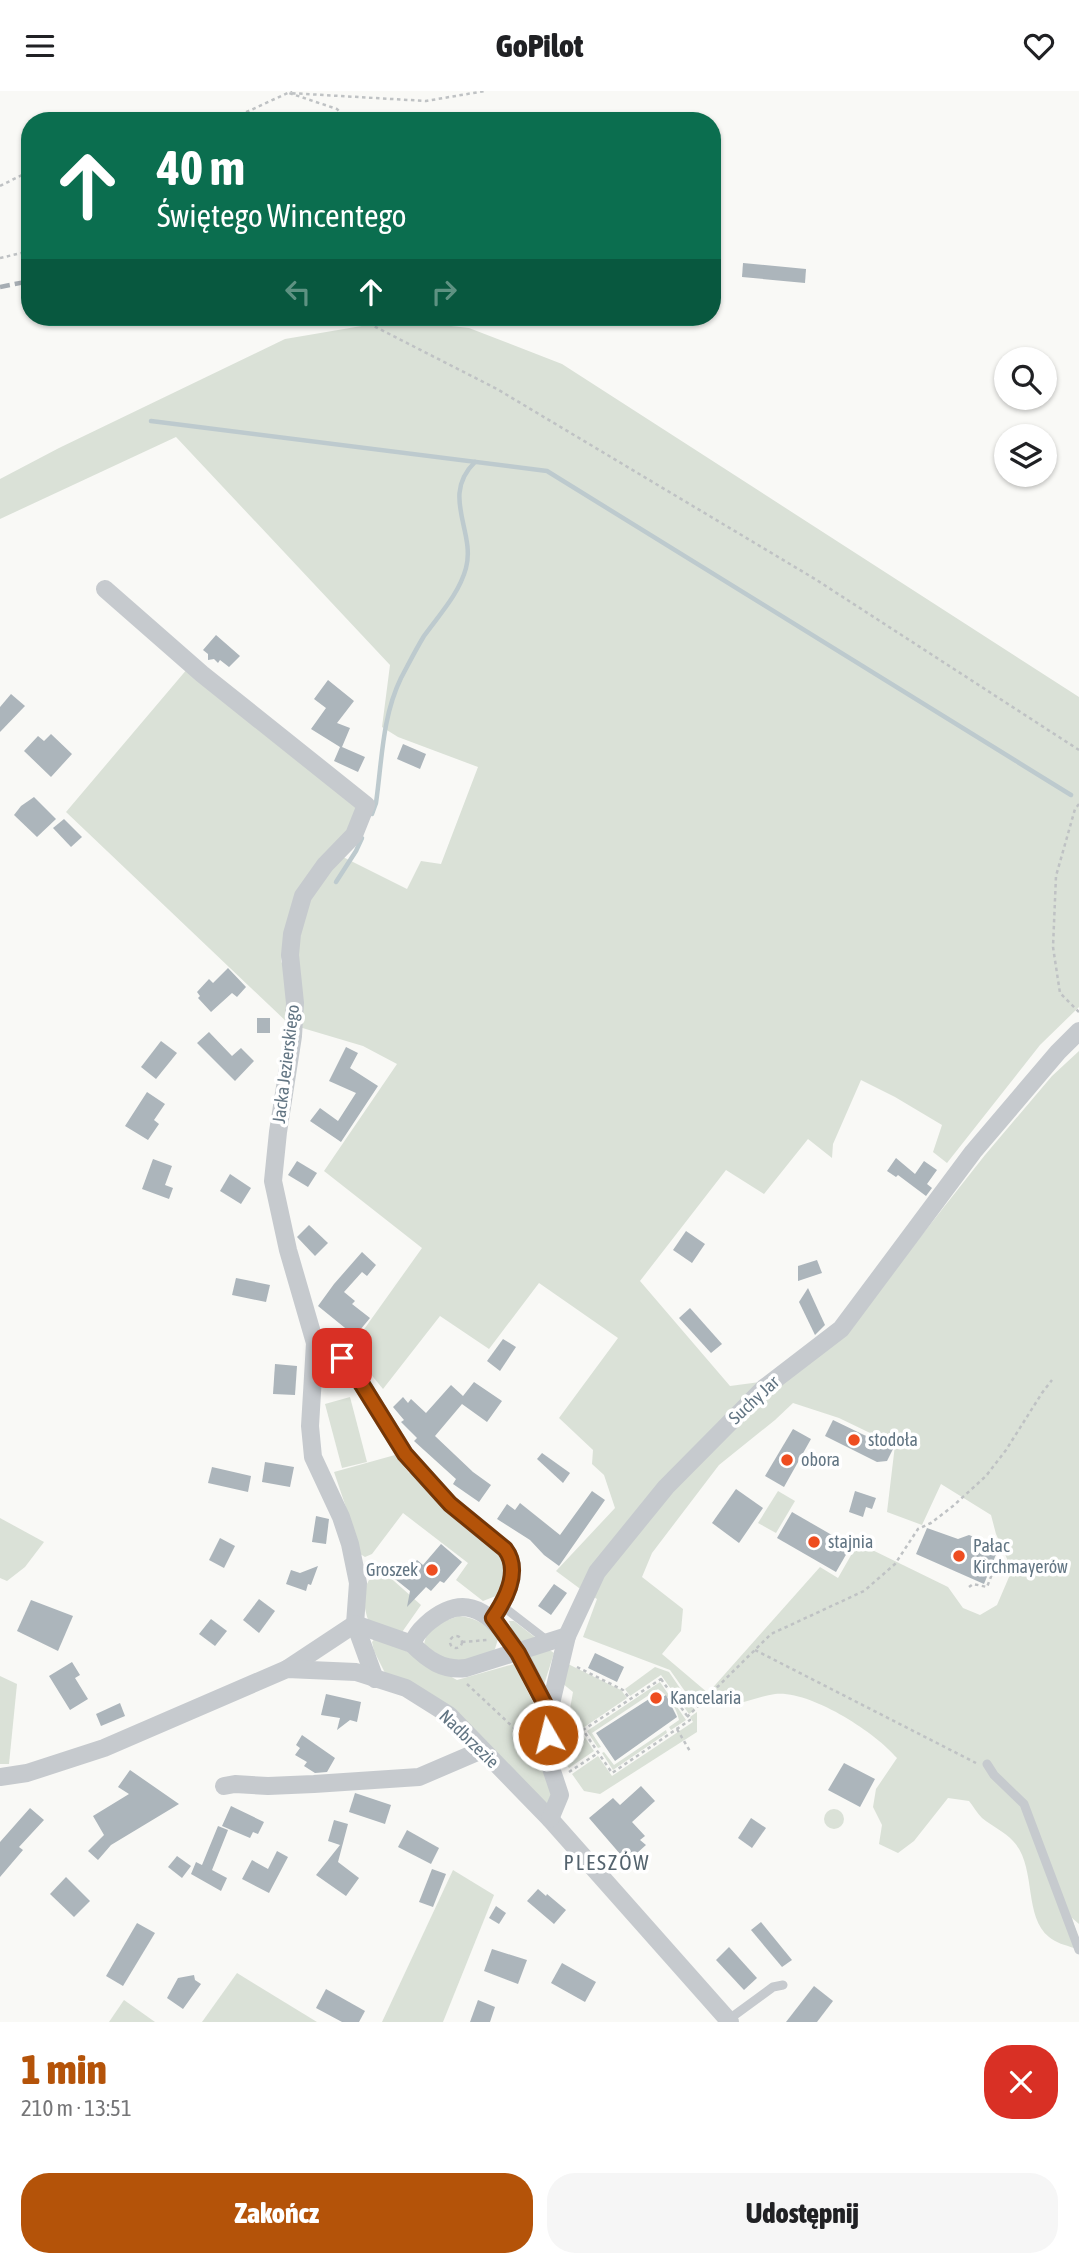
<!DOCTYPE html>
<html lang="pl">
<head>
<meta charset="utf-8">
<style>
  :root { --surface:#fff; --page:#f6f6f6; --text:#202124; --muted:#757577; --accent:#b45309 }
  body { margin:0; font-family:"Asap Condensed",sans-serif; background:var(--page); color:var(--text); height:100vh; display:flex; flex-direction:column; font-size:26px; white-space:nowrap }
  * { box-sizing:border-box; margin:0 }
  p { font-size:23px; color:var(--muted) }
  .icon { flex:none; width:38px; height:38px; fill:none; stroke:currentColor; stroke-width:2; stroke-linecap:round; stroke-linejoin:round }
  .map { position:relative; height:1931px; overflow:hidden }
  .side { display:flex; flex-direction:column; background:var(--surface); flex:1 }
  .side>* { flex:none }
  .guide { position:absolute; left:21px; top:21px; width:700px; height:214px; border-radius:28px; box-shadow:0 2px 5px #0004; background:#0b6e4f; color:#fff; overflow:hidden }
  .buttons { position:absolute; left:994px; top:256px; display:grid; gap:14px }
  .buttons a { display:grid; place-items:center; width:63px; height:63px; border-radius:50%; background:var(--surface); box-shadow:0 2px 5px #0004; font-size:35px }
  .pin { position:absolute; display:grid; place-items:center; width:60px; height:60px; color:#fff; margin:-30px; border-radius:14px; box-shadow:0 4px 10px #0006 }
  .me { position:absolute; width:77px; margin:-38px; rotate:352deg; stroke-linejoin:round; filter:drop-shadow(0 0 5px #0008) }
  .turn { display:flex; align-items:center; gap:24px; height:147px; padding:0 21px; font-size:32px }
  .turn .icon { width:91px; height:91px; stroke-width:2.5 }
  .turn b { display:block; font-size:49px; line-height:60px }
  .lanes { display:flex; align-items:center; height:66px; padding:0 21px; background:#0003; justify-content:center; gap:35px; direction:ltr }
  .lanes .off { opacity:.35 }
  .round { display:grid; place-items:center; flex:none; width:74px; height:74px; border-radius:28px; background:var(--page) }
  .headline { display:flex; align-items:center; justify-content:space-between; height:119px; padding:0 21px }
  h1 { font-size:42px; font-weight:800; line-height:52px; color:var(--accent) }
  .action { display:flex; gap:14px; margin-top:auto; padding:14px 21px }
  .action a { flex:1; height:80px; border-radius:28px; background:var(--accent); color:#fff; font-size:28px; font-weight:800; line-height:80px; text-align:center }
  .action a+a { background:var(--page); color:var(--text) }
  header { display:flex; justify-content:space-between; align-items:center; height:91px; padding:0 21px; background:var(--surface); font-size:32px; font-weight:800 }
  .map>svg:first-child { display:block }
  .green { fill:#dae1d7; fill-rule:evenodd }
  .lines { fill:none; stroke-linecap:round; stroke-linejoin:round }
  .stream { stroke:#bdcace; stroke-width:4.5 }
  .building { fill:#acb5bb }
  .path { stroke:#bfc2c4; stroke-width:2.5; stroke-dasharray:3.5 3.5; stroke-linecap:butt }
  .lane { stroke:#c6cace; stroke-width:9 }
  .street { stroke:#c6cace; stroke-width:18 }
  .rail { stroke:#a6adb3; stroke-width:4.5; stroke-dasharray:10 5; stroke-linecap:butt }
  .route-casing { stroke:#753606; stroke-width:18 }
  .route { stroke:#b45309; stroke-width:12 }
  .poi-dot { fill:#ee4d20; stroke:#fff; stroke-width:2.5 }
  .labels { text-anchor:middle; stroke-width:7; stroke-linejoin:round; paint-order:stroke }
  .street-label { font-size:18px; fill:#627583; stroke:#fff }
  .poi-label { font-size:18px; fill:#627583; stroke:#fff; text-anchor:start }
  .quarter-label { font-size:21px; letter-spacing:2px; fill:#54636d; stroke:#fff }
</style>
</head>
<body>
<header><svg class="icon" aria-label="menu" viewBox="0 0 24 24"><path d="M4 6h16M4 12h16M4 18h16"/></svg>GoPilot<svg class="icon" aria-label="heart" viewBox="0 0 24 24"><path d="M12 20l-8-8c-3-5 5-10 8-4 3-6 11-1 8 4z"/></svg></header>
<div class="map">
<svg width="1079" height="1931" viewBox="0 0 1079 1931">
  <rect width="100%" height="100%" fill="#f9f9f6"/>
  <g class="green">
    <path d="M397,229L469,237L562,273L1079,606V916L1040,954L947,1072L933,1061L942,1034L895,1006L861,989L833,1053L832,1067L808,1048L764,1103L726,1079L640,1190L730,1295L760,1291L854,1230L985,1064L1052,985L1079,960V1833L1072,1827L1079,1849L1074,1857C1065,1854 1056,1852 1049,1846C1023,1825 1037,1775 1013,1750C1005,1741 992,1735 982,1727C977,1722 973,1715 969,1710L948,1707L914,1750L898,1762L879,1753L882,1734L873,1716L876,1698L897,1667C875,1641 810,1599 775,1603C756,1606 740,1614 722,1615L708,1603L696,1616L670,1579L583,1546L597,1508L579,1497L556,1480L615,1417L604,1384L592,1373L593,1359L559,1327L618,1247L539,1192L489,1258L440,1225L383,1298L350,1258L422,1157L324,1080L397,973L363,955L289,933L66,721L188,577L361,714L349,739L293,811L281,870L287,885L295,874L307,807L341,765L407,798L421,770L441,773L478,676L398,646L382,636L390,574L176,346L0,428V388L59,357L285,248ZM793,1312L839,1327L895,1354L887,1421L922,1434L941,1393L991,1424L996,1443L1012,1479L997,1514L980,1524L963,1517L948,1496L858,1452L838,1487L820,1476L708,1602L662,1563L681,1540L683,1518L642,1486L652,1462L719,1374L775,1329Z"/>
    <path d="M350,1306L367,1371L342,1377L325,1313Z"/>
    <path d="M395,1364L409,1382L414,1380L504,1464L509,1480L501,1503L483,1510L456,1489L468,1472L403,1422L372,1463L365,1466L357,1461L352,1434L334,1381Z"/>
    <path d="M778,1400L795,1410L776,1442L758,1432Z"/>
    <path d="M0,1427L44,1451L25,1476L7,1490L0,1487Z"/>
    <path d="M385,1482L421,1514L400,1544L368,1529C364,1515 361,1502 369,1489L379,1488Z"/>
    <path d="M459,1525C478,1527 486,1534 498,1548L495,1558L491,1562L451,1572L424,1554C427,1534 442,1531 459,1525Z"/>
    <path d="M509,1530H514L536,1547L520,1552L512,1541Z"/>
    <path d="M376,1546C406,1557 429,1575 457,1589L514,1573L541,1627L554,1708L547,1717L458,1623L386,1584L374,1560L372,1551Z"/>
    <path d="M548,1558L554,1562L543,1597L527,1565Z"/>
    <path d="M568,1573L621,1599L627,1607L580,1639L594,1660L569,1677L556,1660L559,1642L555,1635L568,1629L573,1601L562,1592Z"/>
    <path d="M655,1576L669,1581L695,1619L689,1623L661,1584L630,1605L625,1598Z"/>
    <path d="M0,1585L17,1593L9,1673H0Z"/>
    <path d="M660,1591L686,1629L671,1639L669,1636L679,1629C676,1616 669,1605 658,1598L592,1642L601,1656L598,1657L587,1640Z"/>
    <path d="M697,1621V1641L600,1703L584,1700L572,1683L598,1665L612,1685L693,1631L690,1626Z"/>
    <path d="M666,1639L667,1642L613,1679L602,1662L604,1661L614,1674Z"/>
    <circle cx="834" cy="1728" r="10"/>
    <path d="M453,1779L494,1804L443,1931H382Z"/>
    <path d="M237,1882L317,1931H202Z"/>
    <path d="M124,1909L155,1931H109Z"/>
  </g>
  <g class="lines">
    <g class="stream">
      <path d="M151,330L547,380L1071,704"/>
      <path d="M372,723L376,712C382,670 382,626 401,587C408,574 416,558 424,545C439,524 459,503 466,477C476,440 440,405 475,371"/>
      <path d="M336,791L356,760L362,747"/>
    </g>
  </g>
  <g class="building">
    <path d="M743,172L806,178L805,192L742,186Z"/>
    <path d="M216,544L240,565L229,576L220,569L218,572L214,568L208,569V563L203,559Z"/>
    <path d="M328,589L354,610L337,632L350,637L342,656L365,666L358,681L334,670L340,656L311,638L326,617L314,608Z"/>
    <path d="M11,603L25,615L0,641V616Z"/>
    <path d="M51,643L72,663L51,686L24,660L38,645L44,650Z"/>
    <path d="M403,653L426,663L420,678L397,668Z"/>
    <path d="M34,706L56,728L37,746L14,724L21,715Z"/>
    <path d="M64,728L82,746L71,756L53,737Z"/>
    <path d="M228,877L246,896L237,906L232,902L211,921L198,907L200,905L197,901L209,888L213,892Z"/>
    <rect x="257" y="927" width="13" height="15"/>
    <path d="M209,941L232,965L241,957L254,970L235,990L197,952Z"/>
    <path d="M161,950L177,962L156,988L141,976Z"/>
    <path d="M346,956L358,962L350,977L378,995L341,1051L310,1030L320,1017L338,1030L356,1002L329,990Z"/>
    <path d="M147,1001L165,1013L154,1029L159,1033L148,1049L125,1035Z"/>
    <path d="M896,1067L915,1083L924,1070L937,1079L927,1093L932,1097L926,1105L898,1084L896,1086L887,1080Z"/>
    <path d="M153,1068L172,1075L165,1094L173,1097L169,1108L142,1098Z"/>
    <path d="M297,1070L317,1082L308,1096L288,1084Z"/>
    <path d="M230,1083L251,1097L241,1113L220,1100Z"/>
    <path d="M309,1134L328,1152L315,1165L297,1146Z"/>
    <path d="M686,1140L705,1153L692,1172L673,1159Z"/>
    <path d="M362,1161L376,1174L367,1185L362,1181L344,1201L355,1210L352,1213L370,1227L355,1245L318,1215L334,1193Z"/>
    <path d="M817,1169L822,1182L798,1190V1175Z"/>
    <path d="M236,1187L270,1194L266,1211L232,1204Z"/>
    <path d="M808,1197L825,1234L815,1244L799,1211Z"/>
    <path d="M690,1217L722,1253L711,1262L679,1227Z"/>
    <path d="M503,1248L516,1256L500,1280L487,1270Z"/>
    <path d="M275,1273L297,1275L295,1304L273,1303Z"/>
    <path d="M474,1291L502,1310L487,1331L462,1313L435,1345L473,1381L491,1394L479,1411L453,1393L456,1388L414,1350L417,1347L401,1331L404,1329L393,1316L403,1306L408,1312L411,1308L426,1322L451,1294L463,1305Z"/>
    <path d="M833,1329L893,1358L887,1370L877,1371L825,1345Z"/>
    <path d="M793,1338L811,1348L784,1396L765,1385Z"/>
    <path d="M542,1362L570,1382L563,1392L537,1368Z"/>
    <path d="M265,1371L294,1376L290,1396L262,1391Z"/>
    <path d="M212,1376L251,1385L248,1401L208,1392Z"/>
    <path d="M736,1398L763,1417L739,1452L712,1432Z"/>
    <path d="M592,1400L605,1409L559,1475L544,1464L530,1449L497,1428L507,1413L515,1419L520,1412L560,1444Z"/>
    <path d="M855,1400L876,1407L872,1418L866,1416L863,1426L849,1421Z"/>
    <path d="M792,1421L851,1455L836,1481L777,1447Z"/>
    <path d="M316,1425L329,1428L326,1453L312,1451Z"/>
    <path d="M927,1437L958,1448L969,1444L974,1446L976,1452L997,1461L984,1493L916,1463Z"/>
    <path d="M220,1447L235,1455L224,1477L209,1469Z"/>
    <path d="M441,1453L462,1471L444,1492L440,1490L431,1500L426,1496L407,1516L410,1500L395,1488L404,1477L407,1480L417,1469L423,1474Z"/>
    <path d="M318,1475L311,1494L308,1493L306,1500L286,1493L291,1479L300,1482Z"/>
    <path d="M554,1493L567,1502L551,1524L538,1515Z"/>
    <path d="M259,1508L275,1520L259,1542L243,1529Z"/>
    <path d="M31,1509L73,1525L58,1560L17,1540Z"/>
    <path d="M211,1528L227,1540L215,1555L199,1543Z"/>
    <path d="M595,1562L624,1576L617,1591L588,1577Z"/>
    <path d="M72,1571L80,1584L75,1587L88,1608L70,1619L49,1585Z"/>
    <path d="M660,1601L663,1606L666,1604L677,1626L615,1670L596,1642Z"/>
    <path d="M326,1603L361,1611L357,1631L350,1629L337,1639L340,1627L321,1624Z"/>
    <path d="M120,1612L125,1625L101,1635L96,1623Z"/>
    <path d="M302,1644L335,1667L327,1681L315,1682L304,1675L307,1671L295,1664L300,1657L296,1654Z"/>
    <path d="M844,1672L875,1688L860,1716L828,1699Z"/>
    <path d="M130,1679L179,1713L111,1754L98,1769L88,1760L104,1744L93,1725L129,1703L118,1696Z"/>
    <path d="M641,1695L655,1710L632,1731L645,1745L640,1749L646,1754L627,1771L589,1727L613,1707L620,1714Z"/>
    <path d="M355,1702L391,1714L385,1733L349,1721Z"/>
    <path d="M231,1715L264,1731L258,1743L253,1741L250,1747L222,1735Z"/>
    <path d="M30,1717L44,1729L19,1756L23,1759L0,1786V1751Z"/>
    <path d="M751,1727L766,1737L752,1757L738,1747Z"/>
    <path d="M334,1729L348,1733L338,1771L359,1787L346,1805L316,1784L340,1754L328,1750Z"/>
    <path d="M218,1735L228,1739L212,1779L227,1787L221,1800L191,1783L196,1771L202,1774Z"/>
    <path d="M407,1739L439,1757L431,1773L398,1756Z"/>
    <path d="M277,1760L288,1766L269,1802L242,1788L252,1769L268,1778Z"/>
    <path d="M177,1765L191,1775L182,1787L168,1776Z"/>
    <path d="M432,1778L446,1783L433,1816L419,1811Z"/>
    <path d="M66,1786L90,1810L74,1826L50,1803Z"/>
    <path d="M538,1798L546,1805L547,1803L566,1819L554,1833L527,1810Z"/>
    <path d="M496,1815L506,1822L499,1833L489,1827Z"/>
    <path d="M761,1831L792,1869L782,1876L751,1839Z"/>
    <path d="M137,1832L155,1842L123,1895L106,1885Z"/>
    <path d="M729,1856L757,1887L744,1899L716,1869Z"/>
    <path d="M492,1858L527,1869L518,1893L484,1880Z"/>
    <path d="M562,1872L596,1891L585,1911L551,1892Z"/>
    <path d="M194,1884L195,1889L201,1893L183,1918L167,1907L178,1887Z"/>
    <path d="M814,1895L833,1910L817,1931H786Z"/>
    <path d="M326,1898L365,1920L359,1931H342L316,1917Z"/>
    <path d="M478,1909L495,1916L490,1931H470Z"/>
  </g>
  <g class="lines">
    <g class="path">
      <path d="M227,30L292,0"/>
      <path d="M348,30L337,18L289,2L426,10L485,0"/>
      <path d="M0,95L30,80"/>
      <path d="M0,167L30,160"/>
      <path d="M356,226L497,298L815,488L1079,659"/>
      <path d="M1079,713L1075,718L1056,785L1053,856L1060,902L1079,921"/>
      <path d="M969,1496L973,1493L987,1496L994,1478L991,1477"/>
      <circle cx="456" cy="1551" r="6"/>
      <path d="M462,1551L487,1549"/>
      <path d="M755,1559L976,1672"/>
      <path d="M577,1576L623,1599L630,1608"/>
      <path d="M661,1588L690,1629L612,1682L583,1639Z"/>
      <path d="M467,1593L531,1653"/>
      <path d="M687,1626L771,1543L864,1500L895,1473L918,1438L931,1432L953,1415L986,1385L1006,1359L1042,1302L1052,1289"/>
      <path d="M677,1638L691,1662"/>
      <path d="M569,1681L598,1662"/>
    </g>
    <g class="lane">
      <path d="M501,1514L549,1551"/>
      <path d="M987,1673L994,1684L1024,1713L1079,1859"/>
      <path d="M728,1929L773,1896L783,1894"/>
    </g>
    <g class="street">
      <path d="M105,498L202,583L366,714L354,744L325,774L303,805L292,843L290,864L295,912L293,945L278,1041L273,1090L288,1159L315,1252L310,1335L313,1366L341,1426L350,1453L358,1492L355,1533L375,1588"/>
      <path d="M315,1252C330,1254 340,1265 351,1276L405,1363L450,1413L505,1458C521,1479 506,1508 493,1527"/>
      <path d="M412,1553C428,1569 443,1580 466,1577L567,1545"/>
      <path d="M287,1578L355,1533L412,1553C417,1539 433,1526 446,1520C496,1496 531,1588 549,1621"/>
      <path d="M0,1686L27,1682L104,1657L287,1578L356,1581L406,1597L449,1624L550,1728L730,1931"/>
      <path d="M224,1695L235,1693L268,1695L314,1693L419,1686L482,1659"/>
      <path d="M550,1728L560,1704L548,1668L549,1621L567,1545L597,1481L666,1396L764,1297L841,1238L973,1061L1058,961L1079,940"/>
    </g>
    <path class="rail" d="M0,196L30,190"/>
  </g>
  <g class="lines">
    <g class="route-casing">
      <path id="route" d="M342,1267L351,1276L405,1363L450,1413L505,1458C521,1479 506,1508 493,1527L518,1562L549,1621L548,1644"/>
    </g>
    <use href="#route" class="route"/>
  </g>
  <g class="poi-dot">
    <circle cx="854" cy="1349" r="7"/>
    <circle cx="787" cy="1369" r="7"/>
    <circle cx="814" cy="1451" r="7"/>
    <circle cx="959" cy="1465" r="7"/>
    <circle cx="432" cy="1479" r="7"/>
    <circle cx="656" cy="1607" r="7"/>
  </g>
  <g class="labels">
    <g class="street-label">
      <text transform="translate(286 973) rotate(-83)" y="6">Jacka Jezierskiego</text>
      <text transform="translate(754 1309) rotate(-43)" y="6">Suchy Jar</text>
      <text transform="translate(469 1648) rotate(44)" y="6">Nadbrzezie</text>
    </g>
    <g class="poi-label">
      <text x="868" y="1355">stodoła</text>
      <text x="801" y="1375">obora</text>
      <text x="828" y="1457">stajnia</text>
      <text x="973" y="1461">Pałac<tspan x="973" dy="21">Kirchmayerów</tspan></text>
      <text x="418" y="1485" text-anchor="end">Groszek</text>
      <text x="670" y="1613">Kancelaria</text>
    </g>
    <g class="quarter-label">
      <text x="607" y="1779">PLESZÓW</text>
    </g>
  </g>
</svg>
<div class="buttons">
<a><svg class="icon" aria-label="search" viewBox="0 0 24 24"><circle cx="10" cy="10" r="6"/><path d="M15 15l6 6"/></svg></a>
<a><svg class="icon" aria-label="layers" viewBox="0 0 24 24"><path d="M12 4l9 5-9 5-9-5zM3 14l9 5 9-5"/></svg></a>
</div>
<div class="pin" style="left:342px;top:1267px;background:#d93025"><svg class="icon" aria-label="arrive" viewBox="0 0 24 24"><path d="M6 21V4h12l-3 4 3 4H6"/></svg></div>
<svg class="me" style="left:548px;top:1644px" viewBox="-20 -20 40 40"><circle r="17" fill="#b45309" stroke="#fff" stroke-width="3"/><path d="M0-11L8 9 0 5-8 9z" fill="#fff"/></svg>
<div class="guide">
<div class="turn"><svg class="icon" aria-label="ahead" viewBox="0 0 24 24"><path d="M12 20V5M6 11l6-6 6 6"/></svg><div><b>40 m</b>Świętego Wincentego</div></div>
<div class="lanes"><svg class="icon off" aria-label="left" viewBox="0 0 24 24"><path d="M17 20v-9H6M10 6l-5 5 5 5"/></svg><svg class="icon" aria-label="ahead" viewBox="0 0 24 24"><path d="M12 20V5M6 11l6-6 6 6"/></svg><svg class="icon off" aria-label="right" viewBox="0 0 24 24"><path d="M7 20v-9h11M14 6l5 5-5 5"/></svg></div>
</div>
</div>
<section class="side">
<div class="headline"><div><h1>1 min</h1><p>210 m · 13:51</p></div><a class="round" style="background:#d93025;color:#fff"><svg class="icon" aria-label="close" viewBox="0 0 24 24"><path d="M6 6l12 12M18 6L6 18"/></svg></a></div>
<div class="action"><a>Zakończ</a><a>Udostępnij</a></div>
</section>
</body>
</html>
